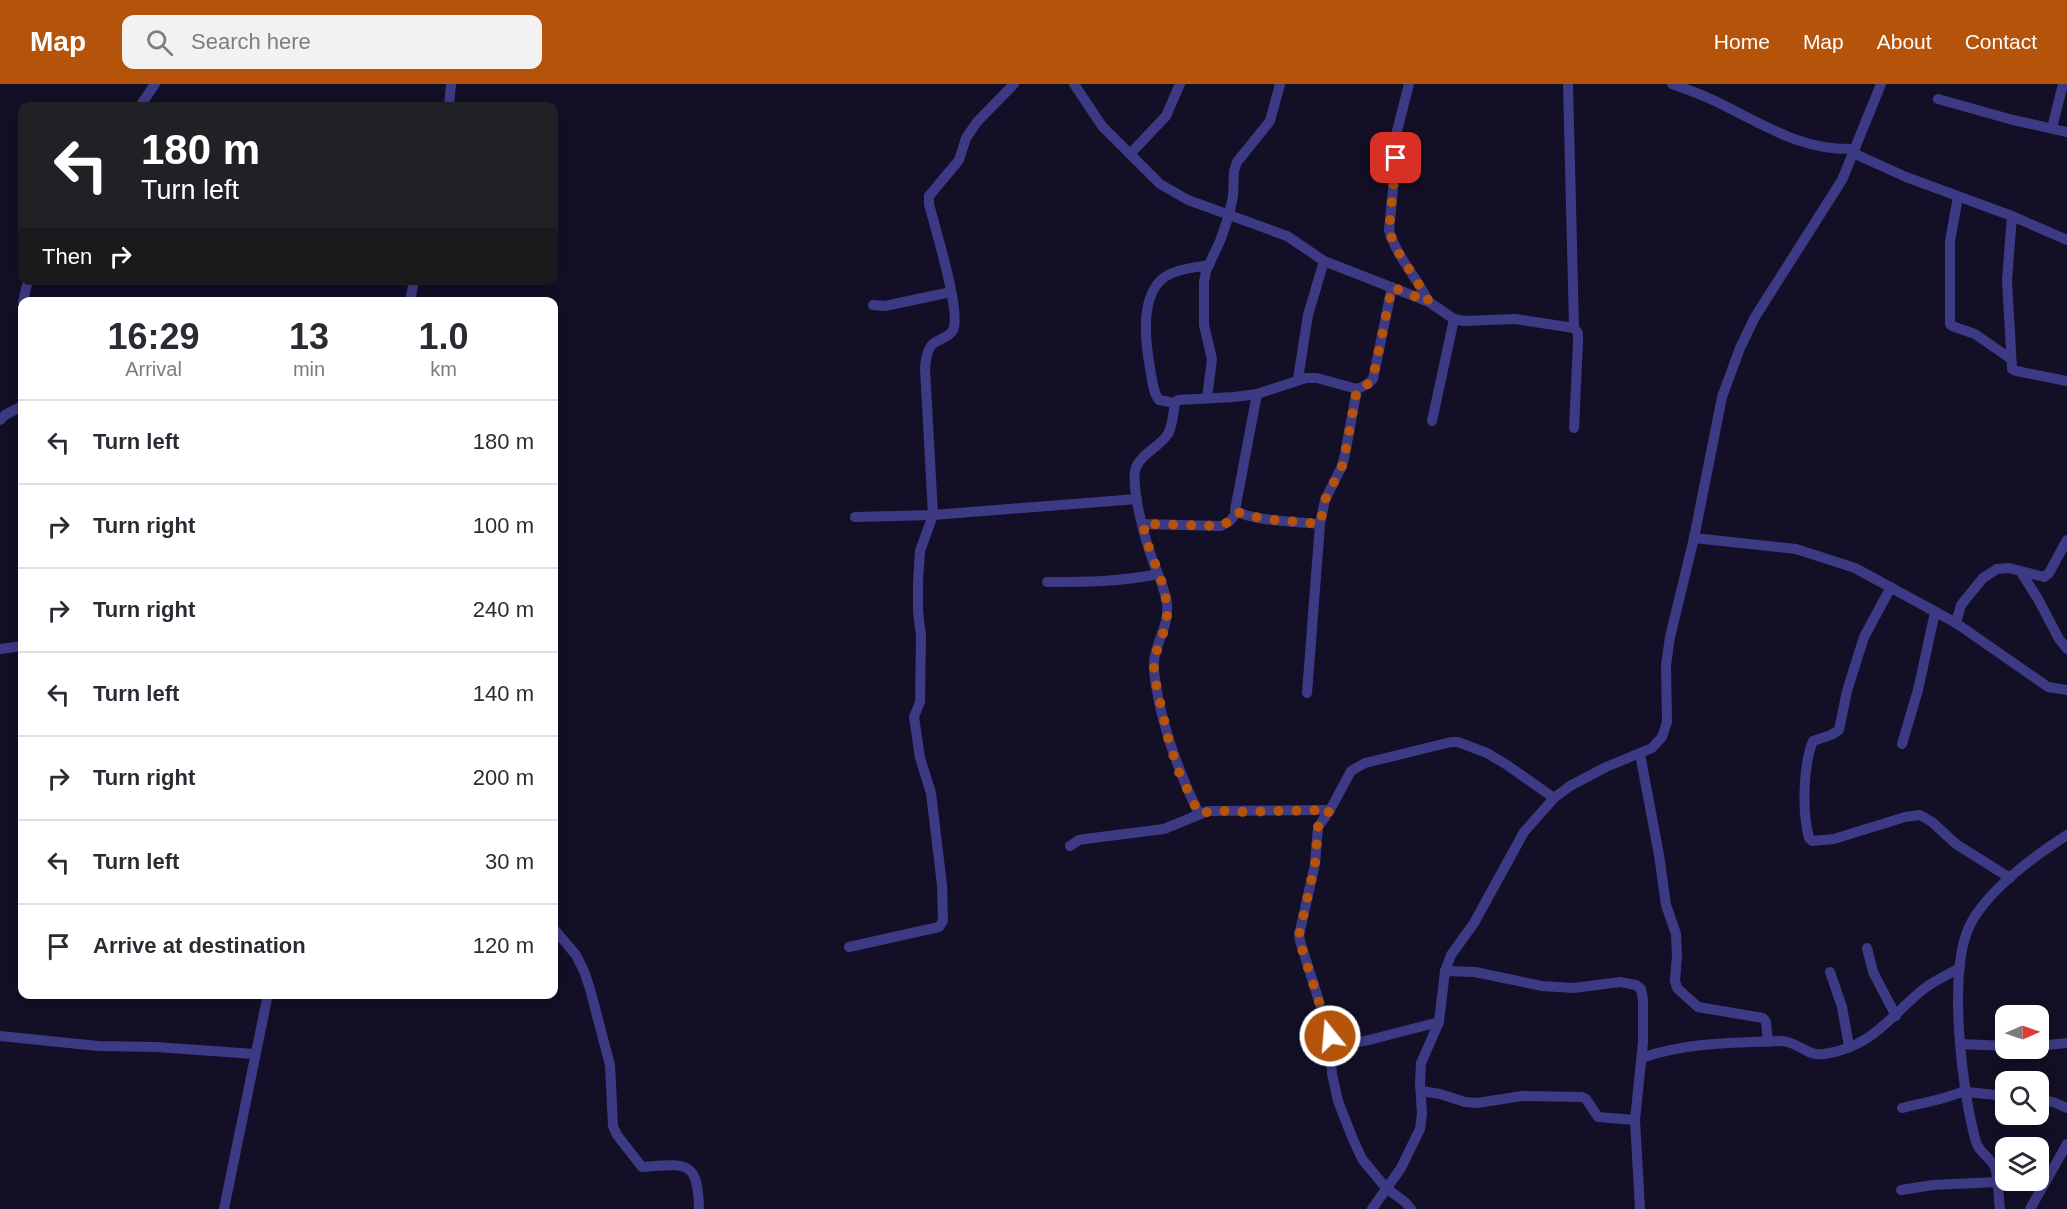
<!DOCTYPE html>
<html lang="en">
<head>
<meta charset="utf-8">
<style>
  :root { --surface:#fff; --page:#f2f2f3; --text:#2b2b33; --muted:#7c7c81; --line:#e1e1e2; --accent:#b45309 }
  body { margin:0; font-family:Arial,sans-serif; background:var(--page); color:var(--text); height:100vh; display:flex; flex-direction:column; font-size:22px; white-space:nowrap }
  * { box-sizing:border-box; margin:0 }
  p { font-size:20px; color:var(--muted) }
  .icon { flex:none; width:33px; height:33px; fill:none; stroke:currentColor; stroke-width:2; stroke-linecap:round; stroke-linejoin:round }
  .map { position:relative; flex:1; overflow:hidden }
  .sheet { position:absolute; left:18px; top:213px; width:540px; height:702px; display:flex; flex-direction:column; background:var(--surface); border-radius:12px; box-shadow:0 3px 15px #0003 }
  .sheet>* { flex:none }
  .top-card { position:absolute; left:18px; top:18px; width:540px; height:183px; border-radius:12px; box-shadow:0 3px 15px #0003; background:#202124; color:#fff; overflow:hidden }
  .needle { width:39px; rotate:88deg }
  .controls { position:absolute; left:1995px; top:921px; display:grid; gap:12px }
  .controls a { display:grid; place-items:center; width:54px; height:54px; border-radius:12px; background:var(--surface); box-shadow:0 3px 15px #0003; font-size:30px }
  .pin { position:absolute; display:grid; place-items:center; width:51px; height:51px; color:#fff; margin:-26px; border-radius:12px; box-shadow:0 3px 9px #0006 }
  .me { position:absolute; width:66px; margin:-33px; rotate:343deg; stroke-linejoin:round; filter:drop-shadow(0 0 4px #0008) }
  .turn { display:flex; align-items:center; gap:21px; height:126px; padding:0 24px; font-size:27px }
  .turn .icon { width:78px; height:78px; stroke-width:2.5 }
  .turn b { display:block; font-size:42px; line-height:51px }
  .then { display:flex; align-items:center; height:57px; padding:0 24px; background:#0003; gap:12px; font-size:22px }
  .eta { display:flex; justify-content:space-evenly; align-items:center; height:102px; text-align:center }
  .eta b { font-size:36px; font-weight:700; line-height:42px }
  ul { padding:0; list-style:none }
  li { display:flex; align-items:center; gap:18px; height:84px; padding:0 24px; border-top:2px solid var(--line) }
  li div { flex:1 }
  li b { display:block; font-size:22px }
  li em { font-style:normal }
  header { display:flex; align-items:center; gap:36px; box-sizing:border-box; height:84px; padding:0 30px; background:var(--accent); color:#fff }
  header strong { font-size:28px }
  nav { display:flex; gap:33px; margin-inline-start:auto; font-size:21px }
  .search { width:420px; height:54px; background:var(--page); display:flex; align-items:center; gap:15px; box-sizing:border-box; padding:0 21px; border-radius:12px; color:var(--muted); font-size:22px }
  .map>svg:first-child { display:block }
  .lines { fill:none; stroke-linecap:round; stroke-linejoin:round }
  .minor { stroke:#3d3a85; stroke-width:10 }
  .route { stroke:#b45309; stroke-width:10; stroke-dasharray:0 18 }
</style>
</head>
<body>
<header>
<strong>Map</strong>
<div class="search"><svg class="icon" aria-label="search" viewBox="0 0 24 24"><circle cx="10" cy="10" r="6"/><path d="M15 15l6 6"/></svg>Search here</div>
<nav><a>Home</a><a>Map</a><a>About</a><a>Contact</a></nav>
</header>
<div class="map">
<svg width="2067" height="1125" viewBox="0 0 2067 1125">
  <rect width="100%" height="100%" fill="#130f26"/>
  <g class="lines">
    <g class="minor">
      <path d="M1074,0L1102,42L1160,100L1188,116L1287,152L1324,177L1429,218L1454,235L1464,237L1515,235L1574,244L1578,249V258L1574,344"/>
      <path d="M1409,0L1397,47L1396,74L1389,146C1395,170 1417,194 1429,218"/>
      <path d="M1568,0L1574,244"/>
      <path d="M1672,0C1686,5 1701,10 1715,17C1763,40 1800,67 1855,65"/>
      <path d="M1938,15L2013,36L2067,48"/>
      <path d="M140,22L155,0"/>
      <path d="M449,22L451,0"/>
      <path d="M2052,44L2063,0"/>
      <path d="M1853,69L1906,93L2012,132L2067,156"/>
      <path d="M1130,70L1166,32L1180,0"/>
      <path d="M1958,113L1950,157V240L1952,242L1975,250L2011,275"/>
      <path d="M2012,132L2007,196L2012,285L2016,287L2067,297"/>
      <path d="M23,218L28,196"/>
      <path d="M410,218L414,196"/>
      <path d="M873,221L885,222L951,208"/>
      <path d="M1298,295L1308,231L1324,177"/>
      <path d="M1257,310L1235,426C1248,437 1301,438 1320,440"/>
      <path d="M1207,314L1212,275L1204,241V198L1206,187L1220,157L1229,131L1233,112L1234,87L1237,78L1270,37L1280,0"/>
      <path d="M1175,319L1159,316C1153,309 1153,299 1151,290C1146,263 1139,217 1161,196C1173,185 1193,184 1209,181"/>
      <path d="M0,336L5,331L22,322"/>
      <path d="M1432,337L1454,235"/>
      <path d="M855,433L933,431L1137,415"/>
      <path d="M1143,440L1221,442L1230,437L1237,428"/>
      <path d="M1694,454L1796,465L1855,484L1956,539L2048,603L2067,606"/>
      <path d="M2021,488L2038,515L2059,555L2067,565"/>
      <path d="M1047,498C1085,498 1121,498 1158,490"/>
      <path d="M1891,503L1864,553L1847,607L1839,646L1831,651L1813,657C1803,682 1802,728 1809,754L1812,757L1834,755L1905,733L1920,731L1932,738L1956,760L2010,794"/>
      <path d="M1956,539L1961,521L1983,494L1997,485L2009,484L2044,493L2049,489L2067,456"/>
      <path d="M0,565L22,562"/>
      <path d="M1307,609L1320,440L1325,416L1342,382L1345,370L1357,305L1368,300L1373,295L1392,203"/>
      <path d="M1902,660L1918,606L1935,528"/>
      <path d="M1640,670L1659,771L1666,821L1676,850L1677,871L1675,897L1677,904L1698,923L1763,934L1766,938L1768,958"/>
      <path d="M1199,730C1181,693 1168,659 1159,618C1157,605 1153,591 1154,577C1156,557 1169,543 1167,520C1165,504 1158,491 1153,477C1145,456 1132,408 1135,387C1138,371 1160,363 1168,350C1173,341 1173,329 1175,319L1178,316L1234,313L1257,310L1306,294H1317L1357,305"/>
      <path d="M1070,762L1079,756L1093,754L1164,745L1208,727L1330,726"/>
      <path d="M554,845L576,871L584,887L590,905L610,981L613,1042L617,1051L642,1083C686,1080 698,1075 699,1125"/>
      <path d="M849,863L939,843L943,837L942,801L931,709L920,674L914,633L920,618L921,551L918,528V498L920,467L933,431L925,284C926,277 926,268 931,262C936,255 948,255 953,246C962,229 934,141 929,120V112L959,76L966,54L977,38L1014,0"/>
      <path d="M1867,864L1873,888L1896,932"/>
      <path d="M1445,887L1475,888L1542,902L1574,904L1620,898L1636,901L1641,905L1643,916V958L1635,1036L1640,1125"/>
      <path d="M1830,888L1842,923L1849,962"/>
      <path d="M0,952L98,962L156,963L254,970"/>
      <path d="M1961,960L2006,962"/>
      <path d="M2038,962L2067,959"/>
      <path d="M1330,963L1369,956L1439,938"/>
      <path d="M1642,974C1686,958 1734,959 1781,957C1798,957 1807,973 1824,970C1871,963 1887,936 1920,908C1931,898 1946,891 1960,884"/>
      <path d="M1421,1007L1440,1010L1465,1018L1477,1019L1522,1012L1582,1013L1586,1015L1598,1033L1635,1036"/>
      <path d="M1967,1008L2006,1012"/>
      <path d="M2038,1016L2053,1018L2067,1024"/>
      <path d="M1902,1024C1925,1018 1945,1016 1966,1006"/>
      <path d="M1901,1106L1933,1101L1997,1098"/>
      <path d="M224,1125L268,910"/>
      <path d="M1372,1125L1401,1084L1420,1045L1422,1030L1420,999L1421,979L1439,938L1445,887L1451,871L1474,839L1524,748L1554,714L1570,702L1606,683L1652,664L1662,653L1667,638L1666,581L1670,553L1694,454L1722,313L1740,264L1755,233L1842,96L1881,0"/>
      <path d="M1411,1125L1405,1118L1386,1104L1362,1075L1352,1053L1338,1017L1332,990L1330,952L1300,857L1299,851L1315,780L1318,743L1330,726L1351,687L1365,679L1451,658H1458L1487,669L1507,681L1554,714"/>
      <path d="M2000,1125C1998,1112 1999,1096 1995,1084C1992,1074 1979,1069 1976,1058C1962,1009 1947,887 1970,841C1987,807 2035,771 2067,751"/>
      <path d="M2030,1125L2067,1060"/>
    </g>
  </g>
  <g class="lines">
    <path class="route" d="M1330,952L1302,865L1299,851L1315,780L1318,743L1330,726L1235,728L1216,726L1199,730L1179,688L1169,658L1154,591V575L1167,538V520L1163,501L1147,458L1143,440L1221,442L1230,437L1237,428L1263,435L1320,440L1325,416L1342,382L1345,370L1357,305L1368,300L1373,294L1392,203L1429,218C1417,194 1396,171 1389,146L1396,74"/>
  </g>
</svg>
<div class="controls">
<a><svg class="needle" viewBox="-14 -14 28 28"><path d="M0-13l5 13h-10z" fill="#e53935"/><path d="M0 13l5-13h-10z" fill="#7c7c81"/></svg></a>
<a><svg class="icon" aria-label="search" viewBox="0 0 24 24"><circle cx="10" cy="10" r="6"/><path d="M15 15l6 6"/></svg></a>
<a><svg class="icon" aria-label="layers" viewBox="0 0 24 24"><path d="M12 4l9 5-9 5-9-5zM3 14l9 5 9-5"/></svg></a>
</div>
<div class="pin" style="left:1396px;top:74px;background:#d93025"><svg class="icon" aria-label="arrive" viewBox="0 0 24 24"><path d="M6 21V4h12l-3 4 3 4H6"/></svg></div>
<svg class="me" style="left:1330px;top:952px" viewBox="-20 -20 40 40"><circle r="17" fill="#b45309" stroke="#fff" stroke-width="3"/><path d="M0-11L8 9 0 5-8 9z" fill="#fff"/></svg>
<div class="top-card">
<div class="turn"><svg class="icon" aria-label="left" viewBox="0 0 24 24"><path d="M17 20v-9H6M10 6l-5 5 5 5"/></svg><div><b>180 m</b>Turn left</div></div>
<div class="then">Then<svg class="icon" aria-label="right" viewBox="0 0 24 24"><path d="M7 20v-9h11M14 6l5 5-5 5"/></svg></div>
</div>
<section class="sheet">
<div class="eta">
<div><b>16:29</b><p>Arrival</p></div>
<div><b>13</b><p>min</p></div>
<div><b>1.0</b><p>km</p></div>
</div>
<ul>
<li><svg class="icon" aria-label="left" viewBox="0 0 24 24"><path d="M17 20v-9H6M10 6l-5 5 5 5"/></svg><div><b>Turn left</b></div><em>180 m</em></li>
<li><svg class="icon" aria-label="right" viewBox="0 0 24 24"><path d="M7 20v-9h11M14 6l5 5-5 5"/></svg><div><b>Turn right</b></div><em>100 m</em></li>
<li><svg class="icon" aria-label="right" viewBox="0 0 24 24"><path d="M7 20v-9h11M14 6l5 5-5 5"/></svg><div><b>Turn right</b></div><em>240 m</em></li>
<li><svg class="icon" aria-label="left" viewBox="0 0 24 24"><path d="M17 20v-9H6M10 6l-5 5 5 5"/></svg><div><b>Turn left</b></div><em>140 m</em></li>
<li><svg class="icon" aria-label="right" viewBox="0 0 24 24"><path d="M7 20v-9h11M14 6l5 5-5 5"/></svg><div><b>Turn right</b></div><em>200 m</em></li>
<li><svg class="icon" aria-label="left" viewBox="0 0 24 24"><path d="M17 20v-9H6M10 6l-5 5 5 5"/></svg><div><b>Turn left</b></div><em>30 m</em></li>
<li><svg class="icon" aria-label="arrive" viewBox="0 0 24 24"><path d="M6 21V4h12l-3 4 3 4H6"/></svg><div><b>Arrive at destination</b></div><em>120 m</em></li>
</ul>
</section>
</div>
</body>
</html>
